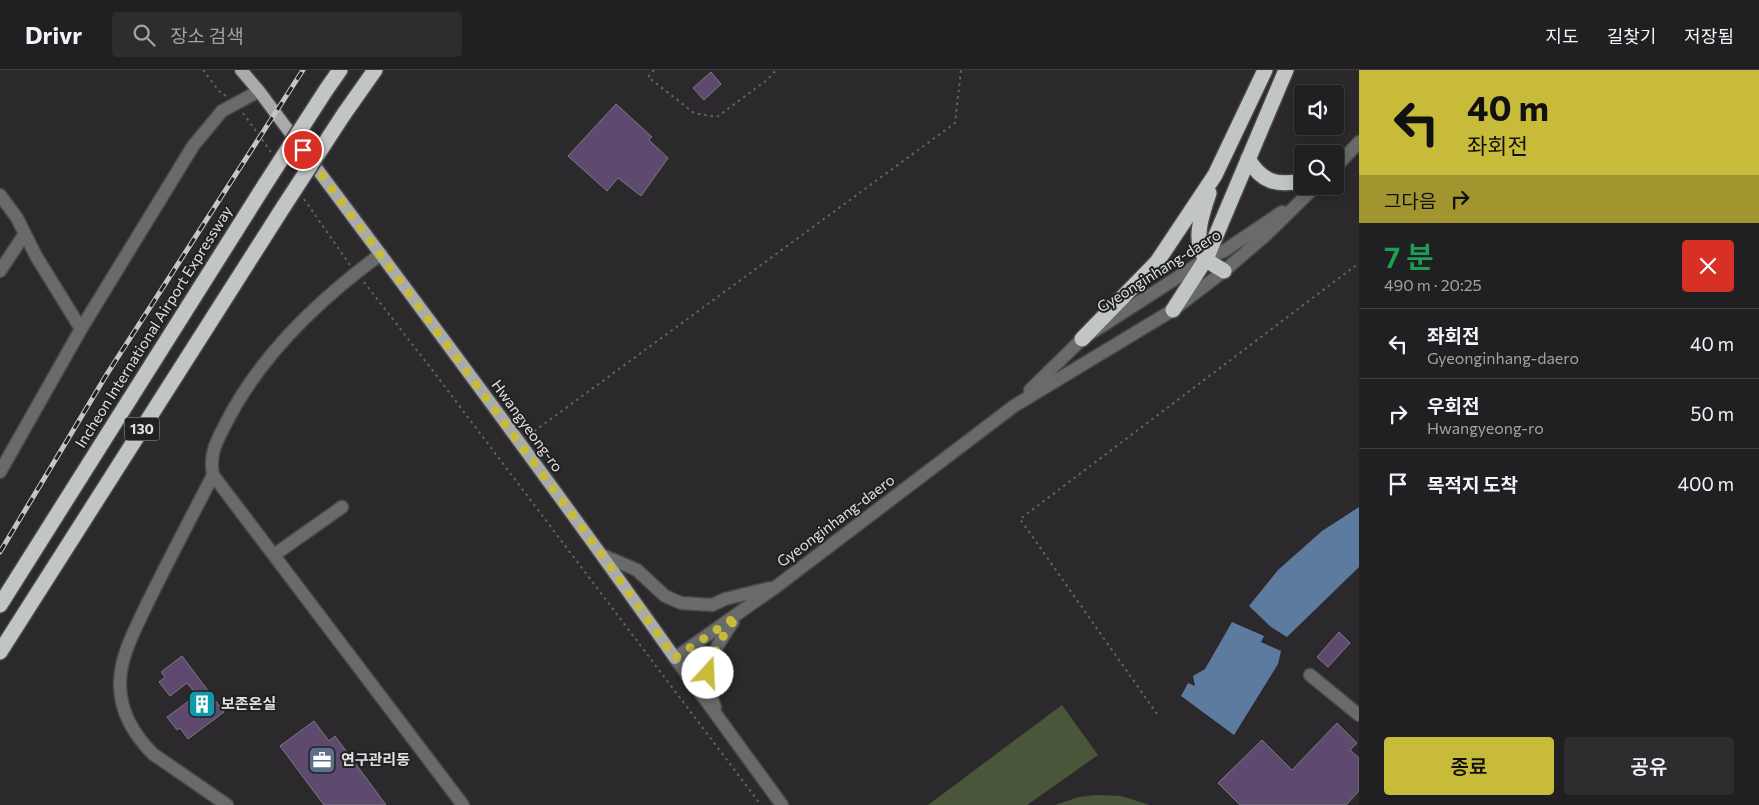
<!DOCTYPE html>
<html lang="ko">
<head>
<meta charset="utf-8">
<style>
  :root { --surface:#201f21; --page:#2d2c2e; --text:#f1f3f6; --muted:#a2a2a5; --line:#3d3d3f; --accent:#c9bb3a }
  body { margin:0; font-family:Commissioner,"Noto Sans KR",sans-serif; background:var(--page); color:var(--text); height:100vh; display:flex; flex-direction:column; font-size:19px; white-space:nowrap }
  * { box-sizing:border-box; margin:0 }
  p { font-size:16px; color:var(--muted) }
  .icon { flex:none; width:28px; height:28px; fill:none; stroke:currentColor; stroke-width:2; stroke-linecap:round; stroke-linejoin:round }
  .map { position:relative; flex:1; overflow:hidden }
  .details { display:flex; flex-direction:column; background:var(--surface); width:400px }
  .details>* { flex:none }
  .guide { background:#c9bb3a; color:#111; overflow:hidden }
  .tools { position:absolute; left:1294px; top:15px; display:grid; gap:10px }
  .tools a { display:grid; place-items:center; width:50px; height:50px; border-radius:5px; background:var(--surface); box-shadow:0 2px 12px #0003,0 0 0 1px var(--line); font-size:25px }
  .pin { position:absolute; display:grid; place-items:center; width:42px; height:42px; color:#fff; margin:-21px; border:2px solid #fff; border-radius:50%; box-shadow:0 1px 5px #0007 }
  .me { position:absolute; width:55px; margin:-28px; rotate:20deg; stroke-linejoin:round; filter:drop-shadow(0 0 4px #0008) }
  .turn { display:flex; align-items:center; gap:18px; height:105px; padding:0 25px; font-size:22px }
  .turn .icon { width:65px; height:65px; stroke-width:2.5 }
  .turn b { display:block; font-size:35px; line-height:42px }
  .then { display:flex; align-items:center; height:48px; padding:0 25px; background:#0003; gap:10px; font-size:19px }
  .round { display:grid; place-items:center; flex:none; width:52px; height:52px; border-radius:5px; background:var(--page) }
  .headline { display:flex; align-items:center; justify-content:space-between; height:85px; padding:0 25px }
  h1 { font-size:30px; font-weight:600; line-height:38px; color:#1e9e55 }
  .primary-button { display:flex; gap:10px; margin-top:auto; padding:10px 25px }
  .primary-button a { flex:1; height:58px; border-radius:5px; background:var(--accent); color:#111; font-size:20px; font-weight:600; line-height:58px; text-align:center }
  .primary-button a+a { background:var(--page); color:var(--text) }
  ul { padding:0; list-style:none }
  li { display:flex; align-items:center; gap:15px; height:70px; padding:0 25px; border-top:1px solid var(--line) }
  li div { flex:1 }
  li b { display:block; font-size:19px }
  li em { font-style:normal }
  header { display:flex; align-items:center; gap:30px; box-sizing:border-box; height:70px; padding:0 25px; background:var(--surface); border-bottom:1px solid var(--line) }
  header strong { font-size:24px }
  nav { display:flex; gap:28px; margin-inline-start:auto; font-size:18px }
  .search { width:350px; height:45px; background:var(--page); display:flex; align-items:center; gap:12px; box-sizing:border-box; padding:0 18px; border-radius:5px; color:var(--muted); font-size:19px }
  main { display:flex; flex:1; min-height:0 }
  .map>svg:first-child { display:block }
  .green { fill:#4a5639 }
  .water { fill:#5d7b9f }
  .building { fill:#5e496f; stroke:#7d7b7e }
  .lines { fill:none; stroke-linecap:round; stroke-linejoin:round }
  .minor-casing { stroke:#484649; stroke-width:15 }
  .major-casing { stroke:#484649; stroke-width:15 }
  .highway-casing { stroke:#484649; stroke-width:18 }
  .path { stroke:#646265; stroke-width:2; stroke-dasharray:2.5 4; stroke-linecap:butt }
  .minor { stroke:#696b6b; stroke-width:12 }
  .major { stroke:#a8abab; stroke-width:12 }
  .highway { stroke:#c1c5c5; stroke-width:15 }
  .rail-casing { stroke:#c5c4c6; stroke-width:5 }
  .rail { stroke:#212022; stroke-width:3; stroke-dasharray:9; stroke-linecap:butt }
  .highway-bridge-casing { stroke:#484649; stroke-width:18; stroke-linecap:butt }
  .highway-bridge { stroke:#c1c5c5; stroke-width:15 }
  .route { stroke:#c9bb3a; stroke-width:9; stroke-dasharray:0 16.2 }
  .labels { text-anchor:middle; stroke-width:4; stroke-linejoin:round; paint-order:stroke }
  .shield { fill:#212022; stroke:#a7a6a8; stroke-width:1 }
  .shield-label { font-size:14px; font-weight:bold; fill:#e0dfe1 }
  .street-label { font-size:15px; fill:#e0dfe1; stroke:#212022 }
  .poi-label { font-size:15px; font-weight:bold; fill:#e0dfe1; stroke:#212022; text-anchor:start }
</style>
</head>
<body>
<header>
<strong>Drivr</strong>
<div class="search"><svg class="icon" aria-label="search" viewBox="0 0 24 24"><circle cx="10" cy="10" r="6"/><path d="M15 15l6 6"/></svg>장소 검색</div>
<nav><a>지도</a><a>길찾기</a><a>저장됨</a></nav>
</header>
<main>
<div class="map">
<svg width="1359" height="735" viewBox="0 0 1359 735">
  <rect width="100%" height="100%" fill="#2b292c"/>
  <g class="green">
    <path d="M1062,635L1098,685L1027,735H928Z"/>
    <path d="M1096,725L1121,726L1150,735H1055L1079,727Z"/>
  </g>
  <g class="water">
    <path d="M1359,437V497L1287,567L1271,557L1249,536L1278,500L1322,461Z"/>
    <path d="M1232,552L1264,566L1261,572L1281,581L1278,594L1234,665L1181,626L1188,613L1195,616L1193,606L1205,599Z"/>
  </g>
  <g class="building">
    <path d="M711,2L721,14L704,30L693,18Z"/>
    <path d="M616,34L652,67L649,70L668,88L641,126L618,108L607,121L568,86Z"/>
    <path d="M1339,562L1350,573L1328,597L1317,587Z"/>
    <path d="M182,586L224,642L188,669L180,658L177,660L167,647L197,625L187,613L170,626L159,612L165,607L161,602Z"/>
    <path d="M314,651L329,671L335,666L386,735H324L280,676Z"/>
    <path d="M1337,653L1357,673L1350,680L1359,688V721L1346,735H1240L1218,713L1262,670L1292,700Z"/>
  </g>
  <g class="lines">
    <g class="minor-casing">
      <g id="minor">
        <path d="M1335,98L1359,72"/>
        <path d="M0,125L17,148L36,186L81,259"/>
        <path d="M381,184C321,228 261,285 227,351C217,371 209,382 213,405L463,735"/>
        <path d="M0,201L24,165"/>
        <path d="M1030,320L1082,269L1206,189L1224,181L1282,142"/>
        <path d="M0,402L81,259L193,76L222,41L259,21"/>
        <path d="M213,405C191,448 168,491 147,534C135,560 119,587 120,617C121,643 135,666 153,684L227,735"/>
        <path d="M274,485L342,437"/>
        <path d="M602,485L637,500L665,526L681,533L712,535L725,529L770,518"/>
        <path d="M1310,605L1359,645"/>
        <path d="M715,637C712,630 709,622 708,614C705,592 721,569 733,552"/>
        <path d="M782,735L675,588L777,516L1014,336L1173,240L1224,201L1267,164L1316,116"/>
      </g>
    </g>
    <g class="major-casing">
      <path id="major" d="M241,0L259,21C399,209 540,397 675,588"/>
    </g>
    <g class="highway-casing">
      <g id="highway">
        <path d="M326,20L340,0"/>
        <path d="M344,44L375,0"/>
        <path d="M1248,89C1262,112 1276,116 1302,111"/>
        <path d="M1209,123C1203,142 1192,169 1205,187C1209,193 1218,197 1224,201"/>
        <path d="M1173,240L1206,189L1286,0"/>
        <path d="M1082,269L1157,192L1215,105L1265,0"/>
        <path d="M0,535L266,113"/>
        <path d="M0,582L284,136"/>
      </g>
    </g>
    <g class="path">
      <path d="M203,0L219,21L226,26"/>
      <path d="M654,0L648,7L694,43L717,47L767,10L776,0"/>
      <path d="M243,43L271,82"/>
      <path d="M304,129L350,195"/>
      <path d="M364,212L433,301L761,735"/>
      <path d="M529,365L955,53L961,0"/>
      <path d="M1157,644L1020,449L1359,193"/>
    </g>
    <use href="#minor" class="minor"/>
    <use href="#major" class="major"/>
    <use href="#highway" class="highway"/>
    <g class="rail-casing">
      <path id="rail" d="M0,482L107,304L303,0"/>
    </g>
    <use href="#rail" class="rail"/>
    <g class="highway-bridge-casing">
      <g id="highway-bridge">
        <path d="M266,113L326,20"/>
        <path d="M284,136L344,44"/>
      </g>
    </g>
    <use href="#highway-bridge" class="highway-bridge"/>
  </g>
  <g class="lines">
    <path class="route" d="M303,80L602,485L675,588L737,546L718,574L708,603"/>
  </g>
  <defs>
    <g id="building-square" transform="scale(1.4375)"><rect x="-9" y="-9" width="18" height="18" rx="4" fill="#0f9aa8" stroke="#212022"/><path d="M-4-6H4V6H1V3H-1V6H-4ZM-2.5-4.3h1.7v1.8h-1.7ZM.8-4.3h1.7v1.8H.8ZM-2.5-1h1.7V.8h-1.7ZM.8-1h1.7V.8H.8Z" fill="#fff"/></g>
    <g id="office-square" transform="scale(1.4375)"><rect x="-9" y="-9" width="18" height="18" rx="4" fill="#5c6f8a" stroke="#212022"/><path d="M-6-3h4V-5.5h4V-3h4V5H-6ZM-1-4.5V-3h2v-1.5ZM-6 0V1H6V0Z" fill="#fff"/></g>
  </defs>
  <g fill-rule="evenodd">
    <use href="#building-square" x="202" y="634"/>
    <use href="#office-square" x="322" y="690"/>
  </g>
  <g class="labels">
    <rect class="shield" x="124.5" y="347.5" width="35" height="23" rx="4"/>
    <g class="shield-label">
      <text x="142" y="364">130</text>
    </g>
    <g class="street-label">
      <text transform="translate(1159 201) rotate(-32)" y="5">Gyeonginhang-daero</text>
      <text transform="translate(154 257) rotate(-58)" y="5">Incheon International Airport Expressway</text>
      <text transform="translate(527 356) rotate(54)" y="5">Hwangyeong-ro</text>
      <text transform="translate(836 451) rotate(-37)" y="5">Gyeonginhang-daero</text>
    </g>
    <g class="poi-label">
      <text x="221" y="639">보존온실</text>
      <text x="341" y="695">연구관리동</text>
    </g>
  </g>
</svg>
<div class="tools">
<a><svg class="icon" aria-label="sound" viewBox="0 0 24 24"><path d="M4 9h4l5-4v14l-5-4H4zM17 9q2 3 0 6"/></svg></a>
<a><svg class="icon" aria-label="search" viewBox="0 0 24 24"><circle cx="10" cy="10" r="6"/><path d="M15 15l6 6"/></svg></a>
</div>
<div class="pin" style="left:303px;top:80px;background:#d93025"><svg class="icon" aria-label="arrive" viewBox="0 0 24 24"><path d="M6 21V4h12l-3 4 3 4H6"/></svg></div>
<svg class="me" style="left:708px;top:603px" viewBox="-20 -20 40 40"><circle r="19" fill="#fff"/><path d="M0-13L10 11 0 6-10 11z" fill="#c9bb3a"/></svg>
</div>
<section class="details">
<div class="guide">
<div class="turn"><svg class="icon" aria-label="left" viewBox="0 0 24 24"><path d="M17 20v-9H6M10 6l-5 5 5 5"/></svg><div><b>40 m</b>좌회전</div></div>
<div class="then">그다음<svg class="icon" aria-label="right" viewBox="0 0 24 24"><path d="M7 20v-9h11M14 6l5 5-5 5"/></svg></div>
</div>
<div class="headline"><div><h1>7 분</h1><p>490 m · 20:25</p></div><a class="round" style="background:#d93025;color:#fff"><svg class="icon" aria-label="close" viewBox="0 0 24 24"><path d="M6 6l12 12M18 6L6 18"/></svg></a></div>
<ul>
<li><svg class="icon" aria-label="left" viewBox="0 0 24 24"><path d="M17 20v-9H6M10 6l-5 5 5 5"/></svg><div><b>좌회전</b><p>Gyeonginhang-daero</p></div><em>40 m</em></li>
<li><svg class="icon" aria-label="right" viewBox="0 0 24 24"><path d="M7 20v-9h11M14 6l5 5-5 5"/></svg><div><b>우회전</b><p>Hwangyeong-ro</p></div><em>50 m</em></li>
<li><svg class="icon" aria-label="arrive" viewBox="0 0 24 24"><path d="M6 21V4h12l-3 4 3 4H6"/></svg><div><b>목적지 도착</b></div><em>400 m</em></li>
</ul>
<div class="primary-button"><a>종료</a><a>공유</a></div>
</section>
</main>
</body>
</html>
